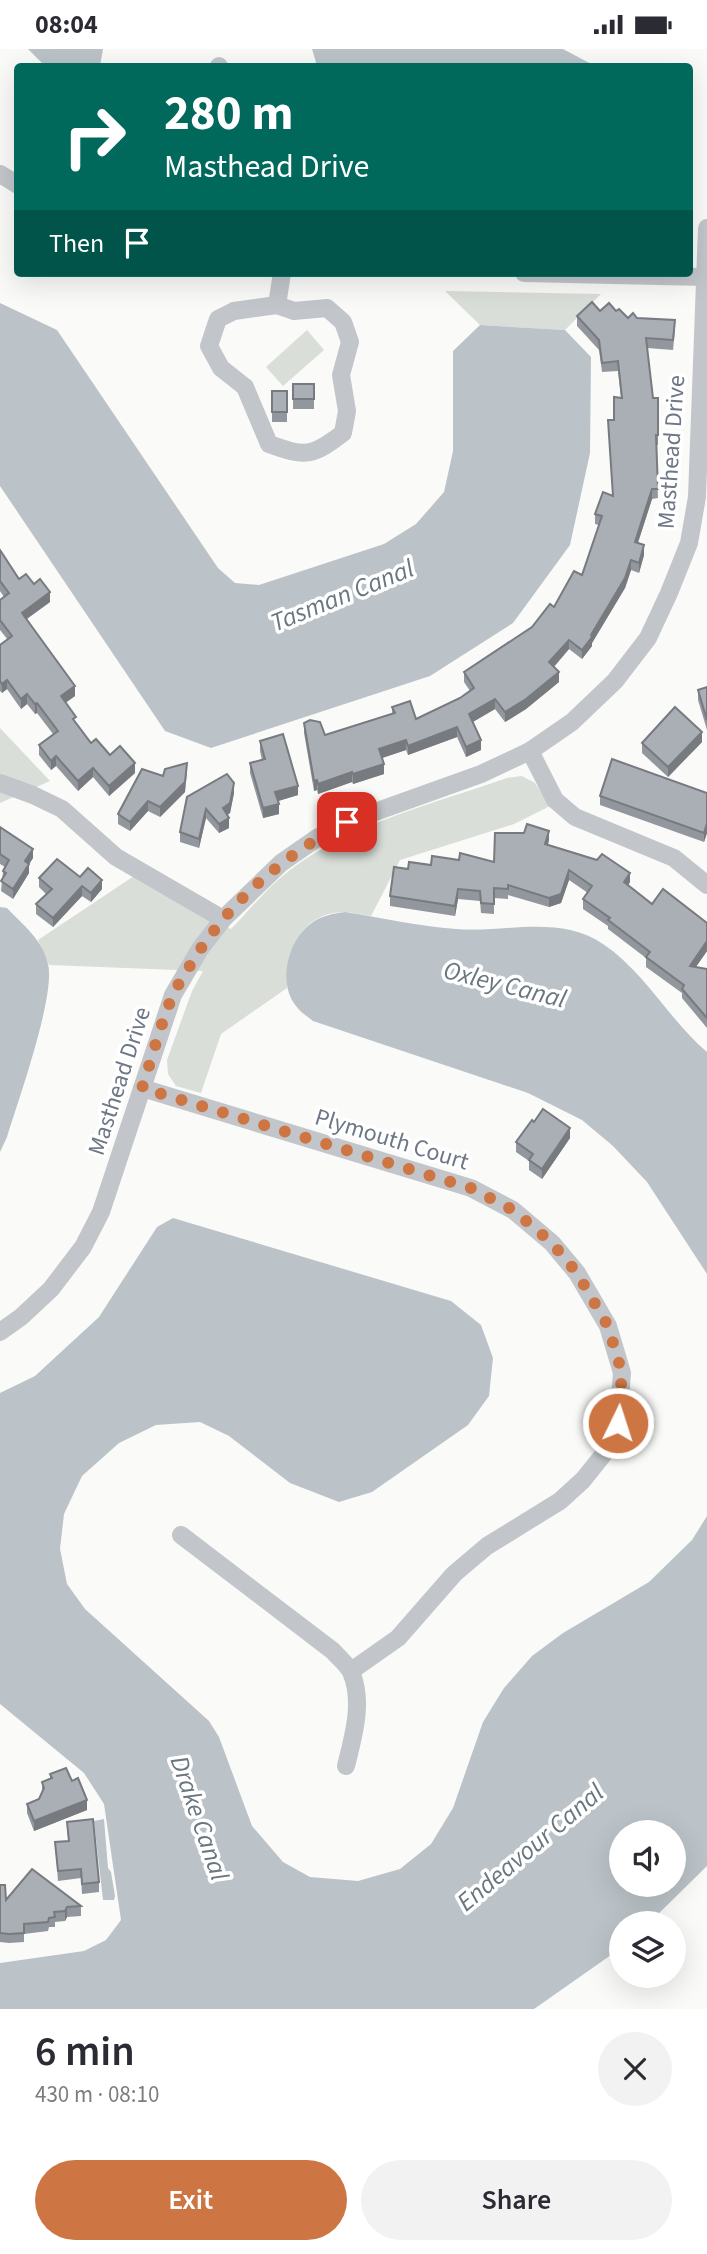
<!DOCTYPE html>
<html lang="en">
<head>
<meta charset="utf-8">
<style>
  :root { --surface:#fff; --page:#f2f2f3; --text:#2b2b33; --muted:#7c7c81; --accent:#ce7544 }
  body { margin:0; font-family:"Source Sans 3",sans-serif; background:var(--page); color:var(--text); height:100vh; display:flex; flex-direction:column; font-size:26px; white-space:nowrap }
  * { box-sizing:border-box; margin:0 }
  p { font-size:23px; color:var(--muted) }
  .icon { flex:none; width:38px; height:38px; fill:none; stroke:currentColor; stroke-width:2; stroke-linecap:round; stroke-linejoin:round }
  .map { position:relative; height:1960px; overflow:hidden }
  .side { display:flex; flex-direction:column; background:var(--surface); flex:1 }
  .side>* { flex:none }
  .hud { position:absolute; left:14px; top:14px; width:679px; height:214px; border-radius:7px; box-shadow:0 7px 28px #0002; background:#00695c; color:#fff; overflow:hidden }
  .fabs { position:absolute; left:609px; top:1771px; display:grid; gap:14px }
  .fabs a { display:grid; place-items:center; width:77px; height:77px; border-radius:50%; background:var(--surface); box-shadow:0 7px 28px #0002; font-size:35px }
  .pin { position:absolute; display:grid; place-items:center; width:60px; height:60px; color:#fff; margin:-30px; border-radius:14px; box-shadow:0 4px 10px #0006 }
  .me { position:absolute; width:77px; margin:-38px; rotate:4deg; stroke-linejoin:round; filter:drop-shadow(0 0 5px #0008) }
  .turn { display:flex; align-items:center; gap:24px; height:147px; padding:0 35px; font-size:32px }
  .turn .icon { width:91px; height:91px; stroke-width:2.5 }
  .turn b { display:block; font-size:49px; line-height:60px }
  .then { display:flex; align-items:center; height:66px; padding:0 35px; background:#0003; gap:14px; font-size:26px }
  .round { display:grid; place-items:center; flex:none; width:74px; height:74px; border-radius:37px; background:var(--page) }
  .overview { display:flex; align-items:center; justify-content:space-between; height:119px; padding:0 35px }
  h1 { font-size:42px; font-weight:600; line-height:52px }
  .primary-button { display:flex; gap:14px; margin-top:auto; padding:14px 35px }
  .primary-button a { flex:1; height:80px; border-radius:42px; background:var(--accent); color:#fff; font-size:28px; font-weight:600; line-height:80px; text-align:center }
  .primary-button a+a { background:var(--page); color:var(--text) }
  .status { display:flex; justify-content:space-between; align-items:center; height:49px; padding:0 35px; background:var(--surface); direction:ltr }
  .status svg { height:19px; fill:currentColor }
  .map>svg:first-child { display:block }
  .green { fill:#d9ded8 }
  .water { fill:#bbc3c8; fill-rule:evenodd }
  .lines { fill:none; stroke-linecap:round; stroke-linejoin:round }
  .minor { stroke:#c2c5c9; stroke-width:18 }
  .wall { fill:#92969d }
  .shaded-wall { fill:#777a7f }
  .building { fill:#aaafb6; stroke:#777a7f; stroke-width:2 }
  .route { stroke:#ce7544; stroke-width:12; stroke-dasharray:0 21.6 }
  .labels { text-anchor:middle; stroke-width:7; stroke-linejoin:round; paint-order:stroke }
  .street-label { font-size:24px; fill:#6d7785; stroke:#fff }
  .water-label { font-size:26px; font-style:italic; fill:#69777f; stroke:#fff }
</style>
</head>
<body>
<div class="status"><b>08:04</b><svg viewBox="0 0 49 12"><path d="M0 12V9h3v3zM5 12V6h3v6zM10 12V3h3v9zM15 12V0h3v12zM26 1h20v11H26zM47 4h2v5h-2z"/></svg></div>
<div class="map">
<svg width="707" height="1960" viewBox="0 0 707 1960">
  <rect width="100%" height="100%" fill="#fafaf8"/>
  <g class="green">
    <path d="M445,242L601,245L565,281L480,276Z"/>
    <path d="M307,281L324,301L283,337L266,318Z"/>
    <path d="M0,679L50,732L0,754Z"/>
    <path d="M522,727L535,734L550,757L514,775L400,811L371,867C362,866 352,863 343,863C299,865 288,901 287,939L221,985L201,1044L176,1037L168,1025L167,1011L192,942L203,922L49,916L38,891L134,827L231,880C247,864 262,845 279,830C340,777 433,755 507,729Z"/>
  </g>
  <g class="water">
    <path d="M28,0H103L100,17L46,18Z"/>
    <path d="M312,0H563L595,17H317Z"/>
    <path d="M0,254L57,281L218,519L235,534L259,536L384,495L416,475L444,443L453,402V302L480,276L565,281L591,308L590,404L570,496L513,574L430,627L211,699L165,682L0,437Z"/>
    <path d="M0,858L7,859C23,876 43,891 48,915C56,946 18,1052 7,1088L0,1103Z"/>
    <path d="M345,863C382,869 419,877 456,880C505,884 560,865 603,895C645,923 669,971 707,1003V1225L647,1133L613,1097L582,1071L528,1044L313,972C307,967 300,963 296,957C278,935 287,894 309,876C319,867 332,865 345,863Z"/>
    <path d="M173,1169L451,1252L481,1276L493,1309L489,1347L468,1376L372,1443L339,1453L290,1434L229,1387L200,1373L156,1376L119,1394L82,1427L64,1465L60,1500L67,1535L85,1560L209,1672L219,1688L252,1777L283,1813L310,1828L358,1832L400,1820L431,1795L453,1759L483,1673L504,1639L532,1607L563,1584L649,1533L692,1491L707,1467V1817L649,1874H621V1899L534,1960H0V1914L84,1902L106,1891L121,1871L104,1755L84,1724L0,1655V1344L35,1327L99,1268L157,1178ZM621,1783H674V1836H621Z"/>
    <path d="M104,1770L108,1819L111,1823L115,1847L114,1851H103L94,1772Z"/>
  </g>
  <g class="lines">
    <g class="minor">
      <path d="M219,18V17"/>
      <path d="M0,125L18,136"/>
      <path d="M524,224L705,228"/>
      <path d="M277,256L294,262L327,259L343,273L350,293L341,326L347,362L343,384C312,408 305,408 269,395L245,338L221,319L209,297L218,270L234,262Z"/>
      <path d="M277,256L282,224"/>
      <path d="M530,702L555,751L575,768L674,809L707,836"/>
      <path d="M0,734L33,746L62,760L116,808L223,870"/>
      <path d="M142,1039L471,1139L513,1161L552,1194L577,1224L608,1277L622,1324L618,1374L603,1406L583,1431L560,1452L487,1497L454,1525L398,1589L351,1622"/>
      <path d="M0,1283L21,1268L51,1240L83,1198L101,1163L173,946L200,900L223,870L281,814L317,789L347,773L481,725L530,702L572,673L615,632L648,589L669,544L689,494L697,448L707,179"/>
      <path d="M181,1486L333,1602C338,1608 348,1616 351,1623C364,1653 353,1688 346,1717"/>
    </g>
  </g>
  <g class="wall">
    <path d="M600,262H616L628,269H637L675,281L673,301L647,299L653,349H658V396H656L658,449L652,450L638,494L644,506L639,524L631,521L625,539L592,594V597L582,610L569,600L554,618L559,633L526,660L505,673L495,660L473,673L481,701L466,708L457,688L408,706L406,701L382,709L384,725L353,735L352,733L318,745L317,741L314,742L304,684V674L325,686L392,664V658L416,670L460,649L470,642L464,633V623L532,578L554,558L582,526L599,476L595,475V465L613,447L608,371H614L621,349L618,322L602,323L599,301L577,277V267Z"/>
    <rect x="293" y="335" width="21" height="25"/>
    <rect x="272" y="342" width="15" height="31"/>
    <path d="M0,501L19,530L50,553L27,570L75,647L65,654L76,675L91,694L135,724L109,747L93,728L78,742L56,717L51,721L39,706V696L53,685L37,664L35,665L27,655L21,660L7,640L2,644L0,642V596L8,591L0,581V551L4,548L0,542Z"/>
    <path d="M707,638V681L698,651V641Z"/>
    <path d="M260,692L298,746L278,752L279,765L263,769L250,724V714L262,711L260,702Z"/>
    <path d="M702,693L668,728L642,704V694Z"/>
    <path d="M187,723L185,743L160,768L148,762L130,782L118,775V765L163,727Z"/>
    <path d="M234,744L230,764L227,766L229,779L219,784L206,769L199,799L180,793V783L187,748Z"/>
    <path d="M707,744V784L704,793L600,756V747Z"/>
    <path d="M0,778L33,809L29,815V824L13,850L1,842L3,822L5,818L0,815Z"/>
    <path d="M524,784L549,791L548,796L630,833L628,836L652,855L707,874V902L696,918L707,920V979L682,949V944L646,918V909L608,880V877L583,860V850L588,844L569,831L561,854L549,858L508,846V850L494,849V865L481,864L480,852L458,850L455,867L390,857V847L408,820L459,811L494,813Z"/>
    <path d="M80,828L102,840L91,853L82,847L53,878L36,865V855L46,845L39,838V829Z"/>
    <path d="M570,1089L542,1130L529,1121V1112L516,1103V1093Z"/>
    <path d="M50,1725L72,1732L87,1761L34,1782L27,1764V1755L39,1750L42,1743V1733L50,1730Z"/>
    <path d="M67,1773L99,1833V1843L82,1845L81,1829L58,1832L55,1793L68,1792Z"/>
    <path d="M0,1836L6,1851L81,1857V1867L67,1868L65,1872L55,1873V1878H49L48,1882L24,1885V1893L9,1894L0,1893Z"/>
  </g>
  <g class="shaded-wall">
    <path d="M652,440V450L635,502V493Z"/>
    <path d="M644,496V506L639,524V514Z"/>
    <path d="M631,511V521L625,539L592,594V597L582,610V601Z"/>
    <path d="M50,543V553L22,573V564Z"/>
    <path d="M569,591V600L549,623V613Z"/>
    <path d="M559,623V633L526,660L505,673V663Z"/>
    <path d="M7,631V640L2,644V635Z"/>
    <path d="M75,637V647L61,657V647Z"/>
    <path d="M27,645V655L21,660V650Z"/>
    <path d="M495,650V660L469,675V665Z"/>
    <path d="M37,654V664L35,665V655Z"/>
    <path d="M457,678V688L408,706V697Z"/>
    <path d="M702,683V693L668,728V718Z"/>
    <path d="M406,691V701L379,710V700Z"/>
    <path d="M481,691V701L466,708V698Z"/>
    <path d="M56,707V717L51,721V712Z"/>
    <path d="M135,714V724L109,747V737Z"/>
    <path d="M187,714L185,743L160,768V758Z"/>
    <path d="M384,715V725L353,735V725Z"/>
    <path d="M93,719V728L78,742V732Z"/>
    <path d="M352,723V733L318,745V735Z"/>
    <path d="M317,731V741L314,742V732Z"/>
    <path d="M234,734V744L230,764L223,769V759Z"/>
    <path d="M298,737V746L275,753V743Z"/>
    <path d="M148,752V762L130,782V773Z"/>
    <path d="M279,755V765L263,769V759Z"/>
    <path d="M206,760V769L199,799V790Z"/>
    <path d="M229,769V779L219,784V775Z"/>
    <path d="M707,774V784L704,793V784Z"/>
    <path d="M549,782V791L545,805V795Z"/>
    <path d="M33,800V809L29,815V824L13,850V840L25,812Z"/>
    <path d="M569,821V831L561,854L549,858V849Z"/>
    <path d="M630,824V833L624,843V833Z"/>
    <path d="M102,831V840L91,853V844Z"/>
    <path d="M82,837V847L53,878V869Z"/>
    <path d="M458,840V850L455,867V857Z"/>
    <path d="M707,892V902L690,926V917Z"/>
    <path d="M570,1079V1089L542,1130V1120Z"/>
    <path d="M87,1751V1761L34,1782V1772Z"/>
    <path d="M67,1858V1868L65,1872V1862Z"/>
  </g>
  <g class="building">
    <path d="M592,253L600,262L609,254L616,262L619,260L628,269L633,264L637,269L675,271L673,291L646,289L653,349H658V386H656L658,440H652L635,493L644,496L639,514L631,511L625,529L591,586L592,588L582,601L569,591L549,613L559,623L526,650L505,663L495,650L469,665L481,691L466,698L457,678L408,697L406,691L379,700L384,715L353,725L352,723L318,735L317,731L314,732L304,674L310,671L320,673L325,686L395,664L392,658L410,652L416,670L460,649L474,639L464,623L532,578L550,555L554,558L574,522L582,526L602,467L595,465L603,443L613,447L608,371H614V348L622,349L618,312L602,314L599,291L577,267Z"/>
    <rect x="293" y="335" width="21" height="15"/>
    <rect x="272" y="342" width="15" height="21"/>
    <path d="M0,501L19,530L26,525L34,535L40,530L50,543L22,564L75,637L61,647L76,668L73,670L91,694L96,690L110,706L120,697L135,714L109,737L93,719L78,732L56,707L51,712L39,696L58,682L37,654L35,655L27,645L21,650L7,631L2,635L0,632V596L12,587L0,571V551L9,544L0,532Z"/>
    <path d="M707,638V671L698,641Z"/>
    <path d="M675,658L702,683L668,718L642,694Z"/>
    <path d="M283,685L298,737L275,743L279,755L263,759L250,714L265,710L260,692Z"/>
    <path d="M612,710L707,744V774L704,784L600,747Z"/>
    <path d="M187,714L185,733L160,758L148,752L130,773L118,765L142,720L163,727L165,720Z"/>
    <path d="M227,725L234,734L230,754L223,759L229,769L219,775L206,760L199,790L180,783L187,748Z"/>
    <path d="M527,775L549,782L545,795L597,811L602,805L630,824L624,833L652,855L663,840L707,874V892L690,917L707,920V969L682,940L684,936L646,908L650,903L608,871L610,869L583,850L592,837L569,821L561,845L549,849L508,836V840L494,839V855L481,854L480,842L458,840L455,857L390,847L394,818L408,820L409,813L431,816L432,807L459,811L460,804L494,813L495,784H524Z"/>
    <path d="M0,778L33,800L25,812L29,815L13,840L1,832L6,824L3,822L9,811L0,805Z"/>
    <path d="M57,810L80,828L88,819L102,831L91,844L82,837L53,869L36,855L52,840L39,829Z"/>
    <path d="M543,1060L570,1079L542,1120L529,1111L533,1105L516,1093L532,1071L534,1073Z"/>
    <path d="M66,1719L72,1732L78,1729L87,1751L34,1772L27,1755L39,1750L44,1739L42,1733L52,1729L50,1725Z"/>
    <path d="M93,1770L99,1833L82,1835L81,1820L58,1822L55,1793L69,1792L67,1773Z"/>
    <path d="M32,1820L81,1857L67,1858L65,1862L54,1863L55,1868L49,1869L48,1873L24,1875V1884L9,1885L0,1884V1836H5L6,1851Z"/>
  </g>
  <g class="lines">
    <path class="route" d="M347,773C281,808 226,855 188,920C183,929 176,938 172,948C160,977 152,1009 142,1039L471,1139L513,1161L552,1194L577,1224L608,1277L622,1324L618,1374"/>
  </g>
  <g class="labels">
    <g class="street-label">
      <text transform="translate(671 403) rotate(-86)" y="8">Masthead Drive</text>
      <text transform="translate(119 1032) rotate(-72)" y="8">Masthead Drive</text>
      <text transform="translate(392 1090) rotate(17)" y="8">Plymouth Court</text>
    </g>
    <g class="water-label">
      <text transform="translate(342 546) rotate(-22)" y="9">Tasman Canal</text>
      <text transform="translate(505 935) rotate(14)" y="9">Oxley Canal</text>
      <text transform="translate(200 1769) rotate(71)" y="9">Drake Canal</text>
      <text transform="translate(530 1798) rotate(-40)" y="9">Endeavour Canal</text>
    </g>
  </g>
</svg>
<div class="fabs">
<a><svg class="icon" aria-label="sound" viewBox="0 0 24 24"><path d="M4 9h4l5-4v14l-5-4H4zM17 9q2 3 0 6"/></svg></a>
<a><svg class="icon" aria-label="layers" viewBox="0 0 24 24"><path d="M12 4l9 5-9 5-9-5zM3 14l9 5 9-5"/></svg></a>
</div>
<div class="pin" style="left:347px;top:773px;background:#d93025"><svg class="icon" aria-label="arrive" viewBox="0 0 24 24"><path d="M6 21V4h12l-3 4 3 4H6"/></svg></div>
<svg class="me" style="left:618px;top:1374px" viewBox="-20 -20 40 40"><circle r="17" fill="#ce7544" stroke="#fff" stroke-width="3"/><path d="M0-11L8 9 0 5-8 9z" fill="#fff"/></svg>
<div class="hud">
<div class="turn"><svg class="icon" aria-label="right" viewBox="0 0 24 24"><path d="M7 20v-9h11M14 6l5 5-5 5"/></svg><div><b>280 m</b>Masthead Drive</div></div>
<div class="then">Then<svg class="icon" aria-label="arrive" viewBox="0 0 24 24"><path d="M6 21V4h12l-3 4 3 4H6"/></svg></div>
</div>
</div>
<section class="side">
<div class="overview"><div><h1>6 min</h1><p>430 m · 08:10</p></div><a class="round"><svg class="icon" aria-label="close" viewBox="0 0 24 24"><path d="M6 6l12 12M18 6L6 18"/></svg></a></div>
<div class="primary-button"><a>Exit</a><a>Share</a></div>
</section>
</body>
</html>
